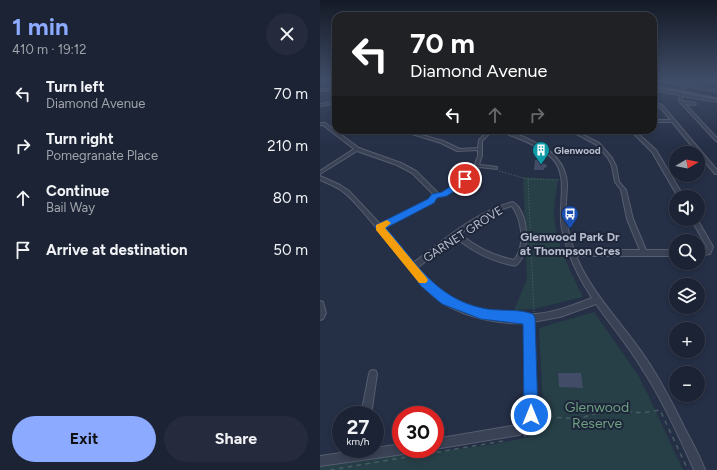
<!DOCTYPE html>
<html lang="en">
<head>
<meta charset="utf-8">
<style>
  :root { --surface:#1c2334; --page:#252b3c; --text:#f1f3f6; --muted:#a0a4ac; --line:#3a404f; --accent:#8caaff }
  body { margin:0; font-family:Figtree,sans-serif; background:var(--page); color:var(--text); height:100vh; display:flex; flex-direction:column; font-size:15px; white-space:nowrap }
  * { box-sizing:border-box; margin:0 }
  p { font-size:13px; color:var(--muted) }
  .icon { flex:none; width:22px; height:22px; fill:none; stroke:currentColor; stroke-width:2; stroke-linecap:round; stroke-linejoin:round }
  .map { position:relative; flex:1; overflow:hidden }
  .sheet { display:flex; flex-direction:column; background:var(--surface); width:320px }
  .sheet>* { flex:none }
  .guide { position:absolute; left:12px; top:12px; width:325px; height:122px; border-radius:12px; box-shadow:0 2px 6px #0003,0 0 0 1px var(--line); background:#202124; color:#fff; overflow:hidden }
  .needle { width:26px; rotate:80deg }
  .buttons { position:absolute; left:349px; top:146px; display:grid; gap:8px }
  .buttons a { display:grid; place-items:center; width:36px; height:36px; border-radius:50%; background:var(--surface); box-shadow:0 2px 6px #0003,0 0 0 1px var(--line); font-size:20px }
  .speed { position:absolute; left:12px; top:406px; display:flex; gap:8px; font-size:20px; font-weight:700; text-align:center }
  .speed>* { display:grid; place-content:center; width:52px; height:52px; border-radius:50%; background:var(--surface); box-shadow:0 2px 6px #0003,0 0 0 1px var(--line); line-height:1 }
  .speed small { font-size:10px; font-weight:400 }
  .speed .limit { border:6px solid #d22; background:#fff; color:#111 }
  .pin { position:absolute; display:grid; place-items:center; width:34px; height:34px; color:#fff; margin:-17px; border:2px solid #fff; border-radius:50%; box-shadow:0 1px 4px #0007 }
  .me { position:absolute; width:44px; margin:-22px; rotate:0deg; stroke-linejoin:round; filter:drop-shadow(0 0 3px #0008) }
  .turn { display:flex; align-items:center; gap:14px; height:84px; padding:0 12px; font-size:18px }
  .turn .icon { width:52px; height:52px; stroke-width:2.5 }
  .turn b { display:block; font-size:28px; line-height:34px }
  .lanes { display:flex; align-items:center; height:38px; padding:0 12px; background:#0003; justify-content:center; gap:20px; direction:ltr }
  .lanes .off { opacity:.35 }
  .round { display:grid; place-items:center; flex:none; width:42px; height:42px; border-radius:21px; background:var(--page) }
  .summary { display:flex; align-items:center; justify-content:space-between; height:68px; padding:0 12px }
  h1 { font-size:24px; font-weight:700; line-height:30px; color:var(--accent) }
  .primary-button { display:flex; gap:8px; margin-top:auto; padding:8px 12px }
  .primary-button a { flex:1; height:46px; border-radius:24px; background:var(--accent); color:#111; font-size:16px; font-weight:700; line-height:46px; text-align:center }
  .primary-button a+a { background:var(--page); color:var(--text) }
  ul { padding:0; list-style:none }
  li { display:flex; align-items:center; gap:12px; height:52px; padding:0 12px }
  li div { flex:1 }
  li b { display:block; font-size:15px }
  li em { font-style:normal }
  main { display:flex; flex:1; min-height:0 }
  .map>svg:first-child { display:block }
  .green { fill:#273f47 }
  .building { fill:#424c66 }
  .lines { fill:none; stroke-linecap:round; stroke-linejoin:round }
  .minor-casing { stroke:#565d6f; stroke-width:2 }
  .major-casing { stroke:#444b5e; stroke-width:2 }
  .path-far1 { stroke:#465c62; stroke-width:1; stroke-dasharray:1.5 1.5; stroke-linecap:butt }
  .path { stroke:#465c62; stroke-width:1.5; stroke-dasharray:4.5 4.5; stroke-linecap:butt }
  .minor { fill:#3a4255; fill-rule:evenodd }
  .major { fill:#586175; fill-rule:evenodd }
  .route { fill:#1a73e8; stroke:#114b97 }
  .slow { fill:#f59e0b }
  .labels { text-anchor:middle; stroke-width:4; stroke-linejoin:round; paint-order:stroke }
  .far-poi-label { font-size:10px; font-weight:bold; fill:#b8bece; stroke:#1e263a; text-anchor:start }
  .street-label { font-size:12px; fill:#b8bece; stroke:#1e263a }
  .poi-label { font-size:12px; font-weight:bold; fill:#b8bece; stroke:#1e263a }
  .near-park-label { font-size:14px; fill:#6da180; stroke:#1e263a }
</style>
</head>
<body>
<main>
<section class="sheet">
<div class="summary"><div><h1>1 min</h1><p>410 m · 19:12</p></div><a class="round"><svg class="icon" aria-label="close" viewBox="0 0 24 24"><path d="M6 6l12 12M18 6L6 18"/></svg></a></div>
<ul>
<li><svg class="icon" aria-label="left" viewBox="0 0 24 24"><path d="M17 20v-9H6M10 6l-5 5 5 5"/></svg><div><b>Turn left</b><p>Diamond Avenue</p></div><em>70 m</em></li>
<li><svg class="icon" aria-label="right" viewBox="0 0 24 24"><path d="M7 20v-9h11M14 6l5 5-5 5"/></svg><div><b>Turn right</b><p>Pomegranate Place</p></div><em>210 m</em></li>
<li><svg class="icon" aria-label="ahead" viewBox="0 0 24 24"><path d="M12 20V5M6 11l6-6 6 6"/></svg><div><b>Continue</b><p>Bail Way</p></div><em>80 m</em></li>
<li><svg class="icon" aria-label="arrive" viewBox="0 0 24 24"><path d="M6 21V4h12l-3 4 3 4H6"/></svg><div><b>Arrive at destination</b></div><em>50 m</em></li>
</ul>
<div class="primary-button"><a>Exit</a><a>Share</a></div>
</section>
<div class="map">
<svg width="397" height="470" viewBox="0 0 397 470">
  <rect width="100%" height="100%" fill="#252f46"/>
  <g class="green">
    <path d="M203,177L238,179C237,190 234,201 234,213C235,242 250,271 263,297L214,309L194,310L207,279Z"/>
    <path d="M274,312L318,375L331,401L363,470H0V464C69,452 140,454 208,437L223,406L219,329C222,326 265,315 274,312Z"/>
  </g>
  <g class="building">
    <path d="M215,160H222L223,164H226L227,167L224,168V170H214Z"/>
    <path d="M238,373H261L263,388L239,387Z"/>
  </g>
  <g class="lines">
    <g class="minor-casing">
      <g id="minor">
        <path d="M345,81H352L363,84L365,82L366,83V84L397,90V92L365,86L363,94L397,100V102L362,96V100L363,101L375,103L376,104L374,105L365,104L397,138V141H396L359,101V95L333,90V88L360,93L363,85Z"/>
        <path d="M16,88V90L0,91V89Z"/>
        <path d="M12,102L14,103L13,104L0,106V104Z"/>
        <path d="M333,102L342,105L397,170V174H395L352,122H333V120H351L340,107L333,104Z"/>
        <path d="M0,123H5L39,148L81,163L96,171L117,192L118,194C134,191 144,176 156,165L155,164L158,156V150L137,151L121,143L79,130H85L123,141L140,149L158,148L159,140L169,130H173L162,141V156L159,164L161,165L177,167V169L159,167L135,190L124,196L117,197L113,202L63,228L93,263C123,241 156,211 193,202C208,211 210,248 200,261C199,262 198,265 196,265C194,266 190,265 187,264C167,259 152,251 136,238L97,268C103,276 109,284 117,291C144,312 183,318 216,314C236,312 254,305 272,298C258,277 247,253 242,229C237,205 250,177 232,158C222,148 208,142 195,137C189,135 183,133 178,130C189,130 200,135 210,140C229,148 246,162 247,184C247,194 245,205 246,215C247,227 250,239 254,250H320L307,219L301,190L295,182L292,166L288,158L277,145L249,130H254L279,143L292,158L296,166L299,182L306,190L313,219L326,250H356V256H256C272,294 302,323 325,357C340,379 353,404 365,429C372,442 380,456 385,470H374C358,434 341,397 319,364C306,343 290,324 276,304L240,317L213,322L216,415L211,427L199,435L115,449V439L197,425L204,421L206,415L205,323C175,325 134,315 111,294C101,285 94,274 86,264C74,249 62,234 49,219C41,210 32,198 22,191C15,186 7,183 0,180V176L20,185L29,191L60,224L109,200L112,196V193L92,173L77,165L37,151L0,174V171L34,149L3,125H0ZM192,206C202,221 206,245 194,260C172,255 158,248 140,234C156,223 173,211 192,206Z"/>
        <path d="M310,130H314L336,150L364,197H358L332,152Z"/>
        <path d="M371,219H377L392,245L393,247L390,254L378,256V250H386L387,247Z"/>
        <path d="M0,301L3,302L6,313L3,319L0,320Z"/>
        <path d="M53,370L56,371L57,374L51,415H41L49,374L50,371Z"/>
        <path d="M81,444V449H89L88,453L84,454L0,466V456L48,449H55V448Z"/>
      </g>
    </g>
    <g class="major-casing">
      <path id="major" d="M333,85L397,98V100L333,87Z"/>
    </g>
    <g class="path-far1">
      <path d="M179,171L207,179L239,180"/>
      <path d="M208,179L214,312"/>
    </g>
    <g class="path">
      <path d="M219,416L258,419L289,409L322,413L340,410L368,470"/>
      <path d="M204,436L211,432"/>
      <path d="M10,470L183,441"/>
    </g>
    <use href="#minor" class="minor"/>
    <use href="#major" class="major"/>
  </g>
  <linearGradient id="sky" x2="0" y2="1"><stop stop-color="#141a26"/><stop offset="0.55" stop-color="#404d68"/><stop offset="1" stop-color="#404d68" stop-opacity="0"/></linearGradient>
  <rect width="397" height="147" fill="url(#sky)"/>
  <path class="route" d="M145,177L148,178V181L127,196L117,198L114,203L66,228C95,261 115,298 162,308C178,312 197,308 213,314L215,318L218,415L216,420L211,422L206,420L204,415L203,324L161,319L122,304L101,286L90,270L55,227L56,225L108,199L112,194L122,192Z"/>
  <path class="slow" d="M67,220L71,223L65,228L106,277L108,280L106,283H99L56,230V225Z"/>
  <defs>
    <g id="building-pin" transform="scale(0.9)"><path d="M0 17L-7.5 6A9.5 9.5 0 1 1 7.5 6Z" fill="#0f9aa8" stroke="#1e263a"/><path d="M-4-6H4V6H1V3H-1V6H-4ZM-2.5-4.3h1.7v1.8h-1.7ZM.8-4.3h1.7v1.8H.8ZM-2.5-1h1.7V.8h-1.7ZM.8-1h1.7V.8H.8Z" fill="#fff"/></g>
    <g id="bus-pin" transform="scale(0.9)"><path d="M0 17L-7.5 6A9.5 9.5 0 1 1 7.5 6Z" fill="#1a4fb4" stroke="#1e263a"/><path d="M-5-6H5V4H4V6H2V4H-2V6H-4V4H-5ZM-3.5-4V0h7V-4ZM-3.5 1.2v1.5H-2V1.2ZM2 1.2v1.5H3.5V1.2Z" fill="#fff"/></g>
  </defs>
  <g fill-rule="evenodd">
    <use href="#building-pin" x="221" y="150"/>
    <use href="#bus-pin" x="250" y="214"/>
  </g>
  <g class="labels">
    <g class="far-poi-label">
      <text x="234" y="154">Glenwood</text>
    </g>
    <g class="street-label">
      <text transform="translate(143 234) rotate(-33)" y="4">GARNET GROVE</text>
    </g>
    <g class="poi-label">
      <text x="250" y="241">Glenwood Park Dr<tspan x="250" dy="14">at Thompson Cres</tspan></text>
    </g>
    <g class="near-park-label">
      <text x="277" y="412">Glenwood<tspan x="277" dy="16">Reserve</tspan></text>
    </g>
  </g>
</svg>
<div class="buttons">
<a><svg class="needle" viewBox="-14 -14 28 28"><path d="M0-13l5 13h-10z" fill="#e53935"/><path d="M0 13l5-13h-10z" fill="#a0a4ac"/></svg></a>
<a><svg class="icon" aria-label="sound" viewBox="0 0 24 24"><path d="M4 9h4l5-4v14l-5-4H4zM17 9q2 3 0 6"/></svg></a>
<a><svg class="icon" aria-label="search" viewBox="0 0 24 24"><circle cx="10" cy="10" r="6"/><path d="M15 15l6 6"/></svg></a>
<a><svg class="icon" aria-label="layers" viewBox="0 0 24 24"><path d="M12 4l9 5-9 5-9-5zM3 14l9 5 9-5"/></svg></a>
<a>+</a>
<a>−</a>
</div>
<div class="speed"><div>27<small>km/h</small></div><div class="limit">30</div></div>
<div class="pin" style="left:145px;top:179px;background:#d93025"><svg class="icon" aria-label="arrive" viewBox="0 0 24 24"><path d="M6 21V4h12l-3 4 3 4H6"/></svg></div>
<svg class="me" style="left:211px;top:415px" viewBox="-20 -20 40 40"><circle r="17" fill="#1a73e8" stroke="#fff" stroke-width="3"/><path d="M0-11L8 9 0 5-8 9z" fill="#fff"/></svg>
<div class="guide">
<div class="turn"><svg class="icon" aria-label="left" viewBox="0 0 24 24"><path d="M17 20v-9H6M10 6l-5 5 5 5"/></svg><div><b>70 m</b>Diamond Avenue</div></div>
<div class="lanes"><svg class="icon" aria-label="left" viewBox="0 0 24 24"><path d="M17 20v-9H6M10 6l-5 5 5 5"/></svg><svg class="icon off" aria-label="ahead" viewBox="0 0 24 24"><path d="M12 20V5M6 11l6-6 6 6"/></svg><svg class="icon off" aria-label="right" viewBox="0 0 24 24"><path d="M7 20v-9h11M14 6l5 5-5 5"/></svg></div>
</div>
</div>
</main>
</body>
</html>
